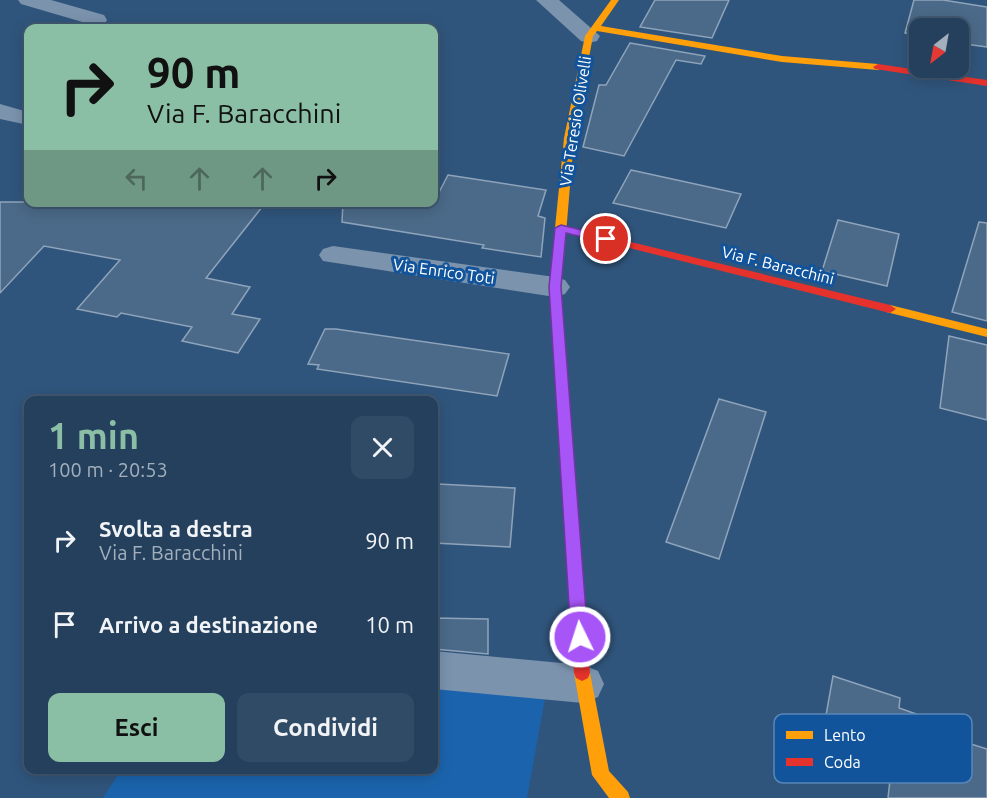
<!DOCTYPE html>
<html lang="it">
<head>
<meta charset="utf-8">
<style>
  :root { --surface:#24405d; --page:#304b66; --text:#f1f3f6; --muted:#a3afbc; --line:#415972; --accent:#8abfa5 }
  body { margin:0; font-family:Ubuntu,sans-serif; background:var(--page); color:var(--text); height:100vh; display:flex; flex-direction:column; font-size:22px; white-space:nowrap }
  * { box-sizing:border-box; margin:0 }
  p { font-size:20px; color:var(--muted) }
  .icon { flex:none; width:33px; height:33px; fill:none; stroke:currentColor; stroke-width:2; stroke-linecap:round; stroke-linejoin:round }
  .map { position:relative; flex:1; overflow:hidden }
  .drawer { position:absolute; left:24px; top:396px; width:414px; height:378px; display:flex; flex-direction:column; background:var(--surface); border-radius:12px; box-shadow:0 3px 15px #0003,0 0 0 2px var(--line) }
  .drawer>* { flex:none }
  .banner { position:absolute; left:24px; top:24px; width:414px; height:183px; border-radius:12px; box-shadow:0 3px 15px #0003,0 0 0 2px var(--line); background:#8abfa5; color:#111; overflow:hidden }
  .needle { width:39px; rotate:211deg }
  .controls { position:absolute; left:909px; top:18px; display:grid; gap:12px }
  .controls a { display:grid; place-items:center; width:60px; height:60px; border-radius:12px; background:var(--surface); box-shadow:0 3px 15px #0003,0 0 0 2px var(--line); font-size:30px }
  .pin { position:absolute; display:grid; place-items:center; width:51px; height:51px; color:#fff; margin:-26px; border:3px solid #fff; border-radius:50%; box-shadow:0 2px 6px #0007 }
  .me { position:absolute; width:66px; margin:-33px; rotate:356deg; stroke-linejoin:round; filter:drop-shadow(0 0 4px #0008) }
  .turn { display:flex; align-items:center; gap:21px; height:126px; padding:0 24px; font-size:27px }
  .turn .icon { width:78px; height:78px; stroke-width:2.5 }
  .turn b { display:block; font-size:42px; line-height:51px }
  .lanes { display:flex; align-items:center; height:57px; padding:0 24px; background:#0003; justify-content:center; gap:30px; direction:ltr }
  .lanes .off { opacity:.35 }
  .round { display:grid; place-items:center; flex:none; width:63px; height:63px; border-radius:12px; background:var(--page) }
  .headline { display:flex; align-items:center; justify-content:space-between; height:102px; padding:0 24px }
  h1 { font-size:36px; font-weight:700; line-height:45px; color:var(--accent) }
  .primary-button { display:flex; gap:12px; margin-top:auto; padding:12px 24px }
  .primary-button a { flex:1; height:69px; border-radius:12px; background:var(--accent); color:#111; font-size:24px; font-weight:700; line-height:69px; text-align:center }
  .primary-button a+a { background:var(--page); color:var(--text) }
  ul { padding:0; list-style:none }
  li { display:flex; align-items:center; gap:18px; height:84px; padding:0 24px }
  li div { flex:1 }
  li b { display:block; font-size:22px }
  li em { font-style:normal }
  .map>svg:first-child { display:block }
  .green { fill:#1b64ad }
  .building { fill:#4b6a89; stroke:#8fa4bb; stroke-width:1.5 }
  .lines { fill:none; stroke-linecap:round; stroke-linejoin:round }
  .street { fill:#7b93ad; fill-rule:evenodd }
  .slow { fill:#ff9f0a; fill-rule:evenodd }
  .jam { fill:#e5322d; fill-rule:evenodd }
  .route { fill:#a855f7; stroke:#6d37a1; stroke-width:1.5 }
  .labels { text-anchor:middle; stroke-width:6; stroke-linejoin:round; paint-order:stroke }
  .street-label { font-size:16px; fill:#fff; stroke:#11549b }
  .key { fill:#11549b; stroke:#5887b9; stroke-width:1.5 }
  .key-label { font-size:16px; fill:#fff }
</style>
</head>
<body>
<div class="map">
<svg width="987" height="798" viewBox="0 0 987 798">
  <rect width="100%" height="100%" fill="#30557c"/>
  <path class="green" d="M434,680L543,695L545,698L527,798H103L121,770H434Z"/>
  <g class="building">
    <path d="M655,0H729L712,38L640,27Z"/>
    <path d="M914,0H943L987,7V47L958,43V28H920V36L905,33Z"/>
    <path d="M630,43L705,56L701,64L676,60L624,156L583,147L599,85H606Z"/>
    <path d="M631,170L741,194L726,228L613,203Z"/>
    <path d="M448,175L546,190L538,216L545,218L541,257L482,248L484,245L342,222L343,202H434Z"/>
    <path d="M0,202H266L206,278L250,287L232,314L260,319L238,353L182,341L192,327L121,313L117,317L77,309L120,260L44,246L0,293Z"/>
    <path d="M838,220L899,234L887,286L822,271Z"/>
    <path d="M979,222L987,223V321L952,312Z"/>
    <path d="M325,329H336L509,354L497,396L317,369L319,365L308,364Z"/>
    <path d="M949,336L987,345V420L940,408Z"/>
    <path d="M719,399L766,412L719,559L666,542Z"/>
    <path d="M438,484L515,488L510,547L434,543V511Z"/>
    <path d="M434,618L488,619V654L434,649Z"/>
    <path d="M833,676L900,698L899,708L945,724V736L987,749V798H888L890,780L844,766L848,740L823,732Z"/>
  </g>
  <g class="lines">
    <g class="street">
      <path d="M18,0H51L104,15L107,20L104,25L96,26L21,4Z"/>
      <path d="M536,0H559L600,36L597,41L589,43L581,41Z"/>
      <path d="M0,104L28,112V125L0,119Z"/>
      <path d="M333,246L555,277L565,280L570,287L565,294L555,297L323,261L319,255L323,249Z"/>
      <path d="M434,651L583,665L598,671L604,684L598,697L583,703L434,689Z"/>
    </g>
    <g class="slow">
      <path d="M611,0H619L601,26L782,56L878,64L883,67L878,70L782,62L597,31L593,36L574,138L564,258L558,262L552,258L564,138L585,36Z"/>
      <path d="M890,305L987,329V337L886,312L884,309Z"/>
      <path d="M582,665L588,668L590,673L609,771L628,792L630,798H609L592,775L574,673L576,668Z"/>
    </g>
    <g class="jam">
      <path d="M878,64L987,80V86L875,69L873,67Z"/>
      <path d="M561,225L890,305L896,309L890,313L557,230V226Z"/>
      <path d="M558,254L564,258L561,287L590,673L588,678L582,681L576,678L574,673L549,287L552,258Z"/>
    </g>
  </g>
  <path class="route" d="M561,225L610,237L612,239L606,243L566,233L561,287L588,637L585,643L580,645L574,643L571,637L549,287L555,228Z"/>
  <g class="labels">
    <g class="street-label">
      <text transform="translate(575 121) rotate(-81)" y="6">Via Teresio Olivelli</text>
      <text transform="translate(778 265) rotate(14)" y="6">Via F. Baracchini</text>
      <text transform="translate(444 271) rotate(8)" y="6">Via Enrico Toti</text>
    </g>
  </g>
  <rect x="774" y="714" width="198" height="69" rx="9" class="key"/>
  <rect x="786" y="731" width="27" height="8" fill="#ff9f0a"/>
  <rect x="786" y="758" width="27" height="8" fill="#e5322d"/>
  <g class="key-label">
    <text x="824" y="741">Lento</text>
    <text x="824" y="768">Coda</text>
  </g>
</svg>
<div class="controls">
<a><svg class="needle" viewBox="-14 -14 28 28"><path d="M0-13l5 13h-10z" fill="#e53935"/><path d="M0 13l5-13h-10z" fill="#a3afbc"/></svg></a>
</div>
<div class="pin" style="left:606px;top:239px;background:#d93025"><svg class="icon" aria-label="arrive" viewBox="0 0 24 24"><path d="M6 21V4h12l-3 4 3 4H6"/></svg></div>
<svg class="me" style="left:580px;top:637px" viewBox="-20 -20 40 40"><circle r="17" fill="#a855f7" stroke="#fff" stroke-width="3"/><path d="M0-11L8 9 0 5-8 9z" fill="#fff"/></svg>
<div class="banner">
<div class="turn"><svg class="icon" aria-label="right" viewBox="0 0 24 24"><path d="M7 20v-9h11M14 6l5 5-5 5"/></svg><div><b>90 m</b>Via F. Baracchini</div></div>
<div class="lanes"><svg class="icon off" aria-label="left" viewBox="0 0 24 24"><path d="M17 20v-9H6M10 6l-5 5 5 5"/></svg><svg class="icon off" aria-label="ahead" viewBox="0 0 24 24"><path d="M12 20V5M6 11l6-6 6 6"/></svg><svg class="icon off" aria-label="ahead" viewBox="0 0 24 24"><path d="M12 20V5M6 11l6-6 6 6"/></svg><svg class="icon" aria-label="right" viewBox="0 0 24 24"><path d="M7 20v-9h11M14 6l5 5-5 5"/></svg></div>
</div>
<section class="drawer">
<div class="headline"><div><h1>1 min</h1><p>100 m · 20:53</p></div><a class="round"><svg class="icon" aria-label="close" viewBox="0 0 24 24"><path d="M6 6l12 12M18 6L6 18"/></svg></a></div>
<ul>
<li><svg class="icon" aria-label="right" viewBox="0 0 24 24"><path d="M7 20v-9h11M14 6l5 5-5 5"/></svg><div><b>Svolta a destra</b><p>Via F. Baracchini</p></div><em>90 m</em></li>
<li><svg class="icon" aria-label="arrive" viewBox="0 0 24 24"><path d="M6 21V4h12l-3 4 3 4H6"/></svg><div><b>Arrivo a destinazione</b></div><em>10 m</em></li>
</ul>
<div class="primary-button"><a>Esci</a><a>Condividi</a></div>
</section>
</div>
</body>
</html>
